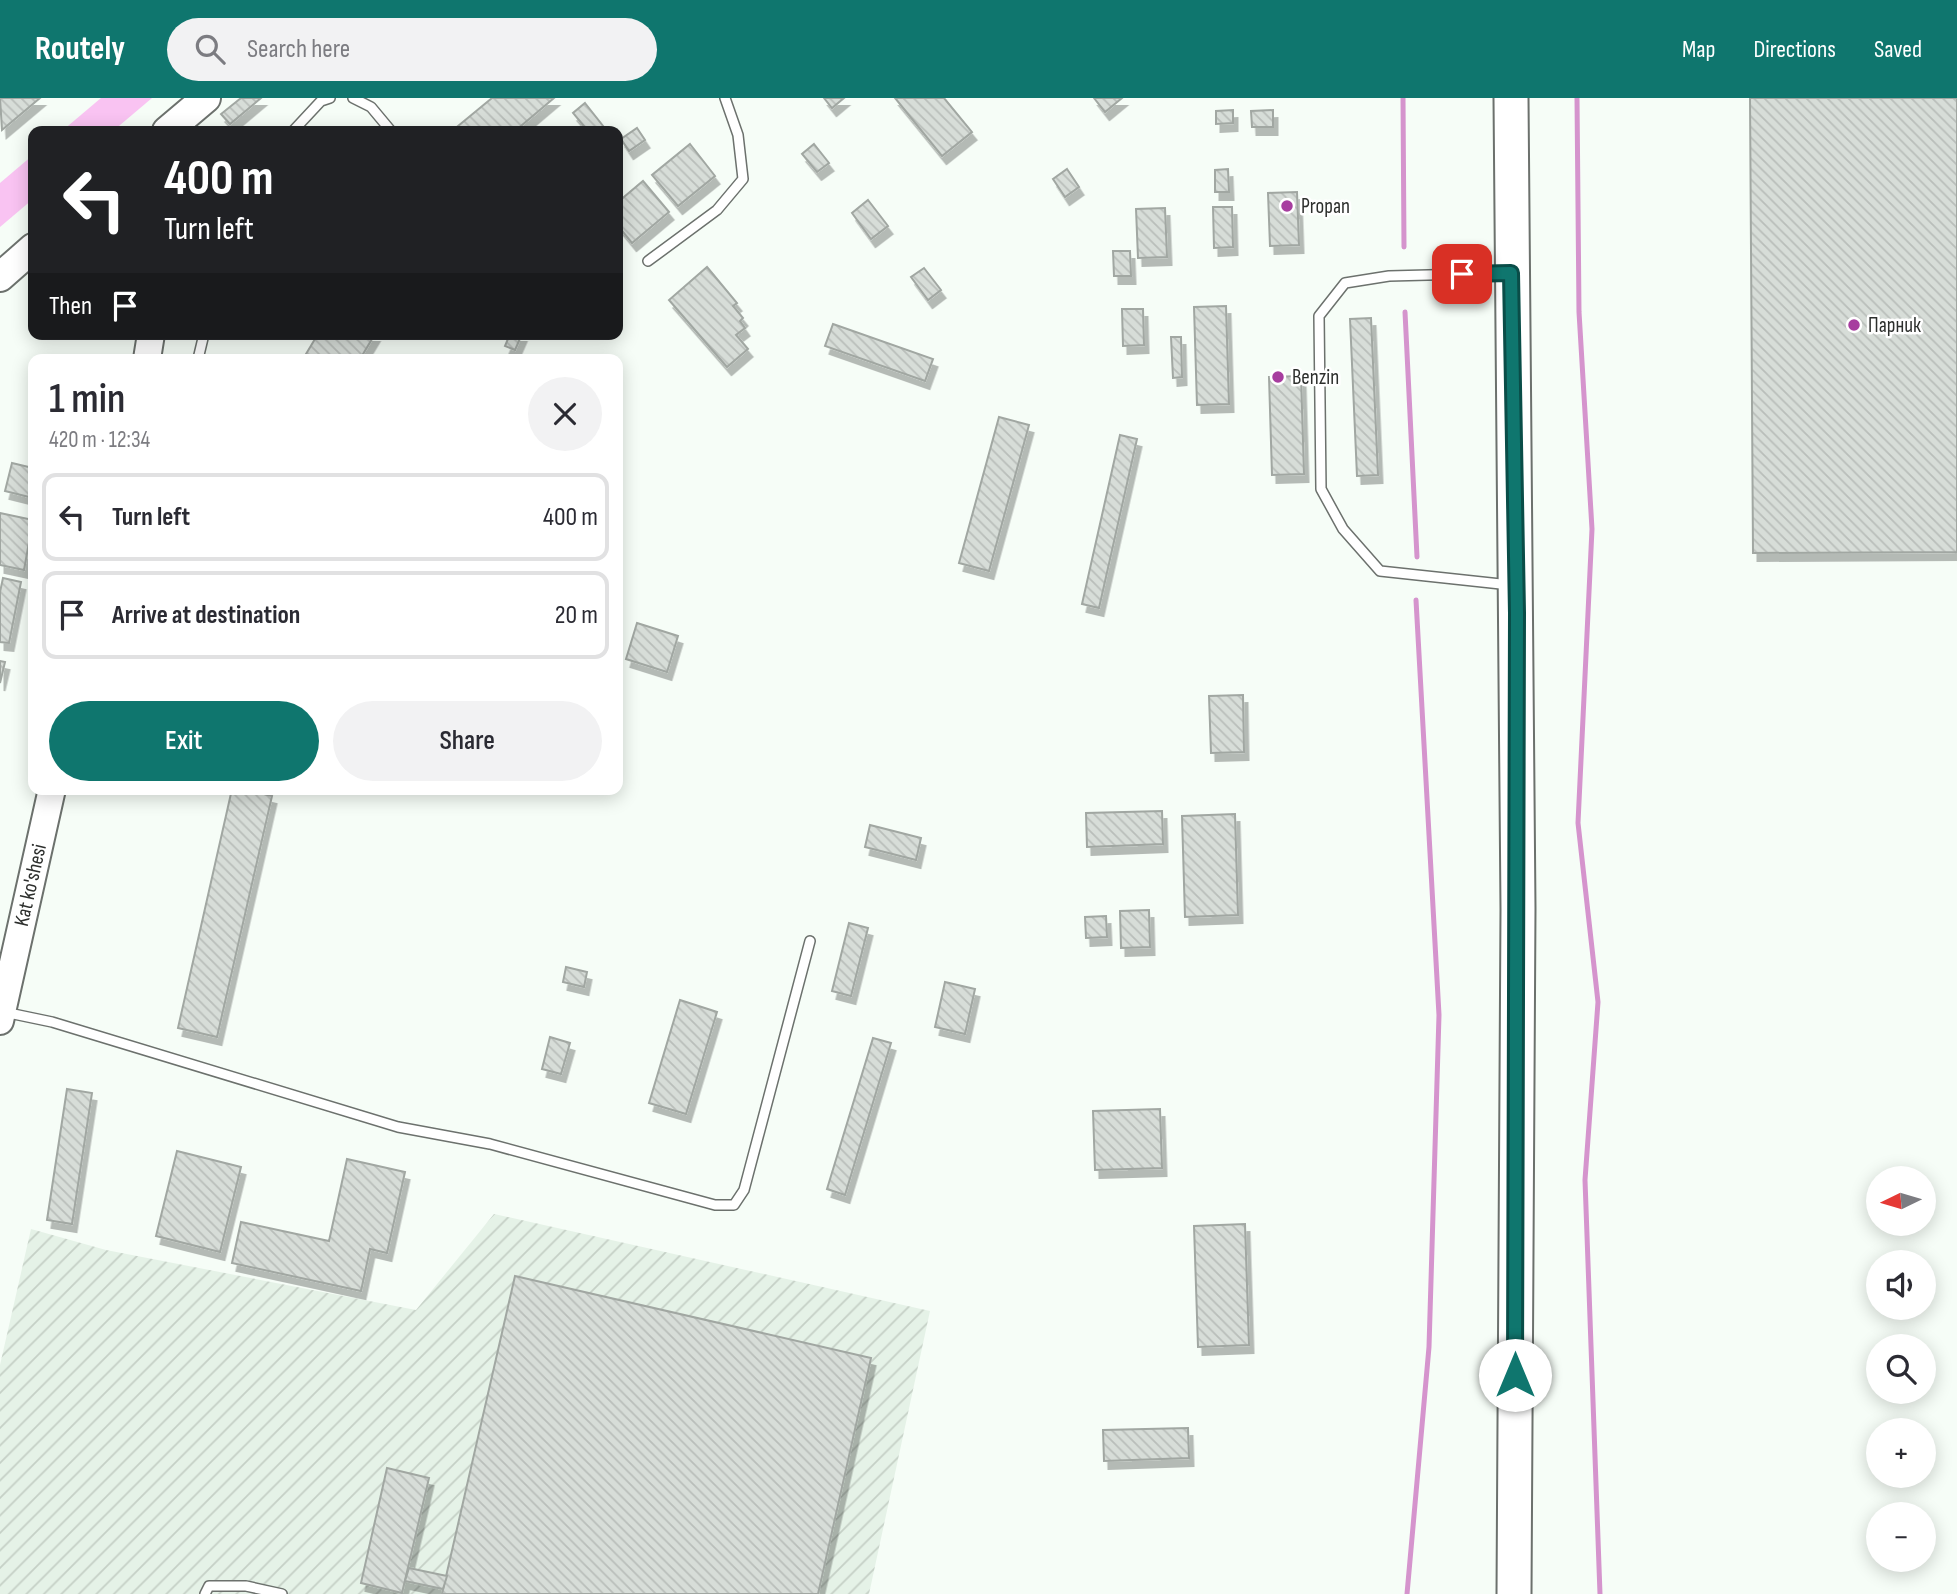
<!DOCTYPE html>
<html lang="en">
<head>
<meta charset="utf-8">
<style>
  :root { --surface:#fff; --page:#f2f2f3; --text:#2b2b33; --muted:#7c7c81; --line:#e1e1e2; --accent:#0f766e }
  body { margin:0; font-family:"Sofia Sans Condensed",sans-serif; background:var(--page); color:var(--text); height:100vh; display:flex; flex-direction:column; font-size:26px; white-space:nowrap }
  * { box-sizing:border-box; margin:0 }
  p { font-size:23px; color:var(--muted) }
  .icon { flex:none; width:38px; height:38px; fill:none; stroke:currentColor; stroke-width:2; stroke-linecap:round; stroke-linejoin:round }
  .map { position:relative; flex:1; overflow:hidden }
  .panel { position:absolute; left:28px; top:256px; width:595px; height:441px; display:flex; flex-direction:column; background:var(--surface); border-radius:14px; box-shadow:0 4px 18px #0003 }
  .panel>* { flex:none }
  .hud { position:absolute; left:28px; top:28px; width:595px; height:214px; border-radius:14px; box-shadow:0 4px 18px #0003; background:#202124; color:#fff; overflow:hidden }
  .needle { width:46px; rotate:265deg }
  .buttons { position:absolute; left:1866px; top:1068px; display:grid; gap:14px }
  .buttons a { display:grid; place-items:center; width:70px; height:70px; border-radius:50%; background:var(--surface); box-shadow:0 4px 18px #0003; font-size:35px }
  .pin { position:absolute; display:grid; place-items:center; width:60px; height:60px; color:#fff; margin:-30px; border-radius:14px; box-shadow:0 4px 10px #0006 }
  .me { position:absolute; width:77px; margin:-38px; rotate:0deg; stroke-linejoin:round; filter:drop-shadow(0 0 5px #0008) }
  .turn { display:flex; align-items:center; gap:24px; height:147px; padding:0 21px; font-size:32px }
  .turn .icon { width:91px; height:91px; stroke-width:2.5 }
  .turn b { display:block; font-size:49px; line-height:60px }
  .then { display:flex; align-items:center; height:66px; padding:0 21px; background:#0003; gap:14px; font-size:26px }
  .round { display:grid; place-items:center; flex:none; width:74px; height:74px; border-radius:37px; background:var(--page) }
  .headline { display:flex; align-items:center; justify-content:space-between; height:119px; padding:0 21px }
  h1 { font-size:42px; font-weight:600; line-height:52px }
  .button { display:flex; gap:14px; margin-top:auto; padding:14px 21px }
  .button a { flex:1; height:80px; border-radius:42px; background:var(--accent); color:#fff; font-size:28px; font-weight:600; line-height:80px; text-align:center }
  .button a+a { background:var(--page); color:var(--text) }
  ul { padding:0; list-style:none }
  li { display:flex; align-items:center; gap:21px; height:88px; margin:0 14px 10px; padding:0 7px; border:4px solid var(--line); border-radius:14px }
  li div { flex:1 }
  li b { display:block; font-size:26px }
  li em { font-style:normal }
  header { display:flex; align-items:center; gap:42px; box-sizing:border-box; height:98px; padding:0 35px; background:var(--accent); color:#fff }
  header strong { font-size:33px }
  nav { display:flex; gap:38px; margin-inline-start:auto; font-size:24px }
  .search { width:490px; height:63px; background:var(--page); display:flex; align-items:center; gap:18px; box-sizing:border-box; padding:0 24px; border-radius:38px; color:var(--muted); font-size:26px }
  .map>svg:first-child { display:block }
  .industrial { fill:url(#industrial-furrows) }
  .grass { fill:#f9c3f2 }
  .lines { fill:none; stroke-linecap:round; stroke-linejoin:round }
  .stream { stroke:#d594cd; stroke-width:5 }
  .building { fill:url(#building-back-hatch); stroke:#a1a7a2; stroke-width:2; filter:url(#shadow) }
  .lane-casing { stroke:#6c716d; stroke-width:12 }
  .secondary-casing { stroke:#6c716d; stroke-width:30 }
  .primary-casing { stroke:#6c716d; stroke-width:32 }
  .highway-casing { stroke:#6c716d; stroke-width:37 }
  .lane { stroke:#fff; stroke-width:9 }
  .secondary { stroke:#fff; stroke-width:26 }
  .primary { stroke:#fff; stroke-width:28 }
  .highway { stroke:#fff; stroke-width:33 }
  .route-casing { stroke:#0a4d48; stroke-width:18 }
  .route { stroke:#0f766e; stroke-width:12 }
  .poi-dot { fill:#a73d9f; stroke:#fff; stroke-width:2.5 }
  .labels { text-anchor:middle; stroke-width:5; stroke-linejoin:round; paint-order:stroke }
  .poi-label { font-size:21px; fill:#2d2f2d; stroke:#fff; text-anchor:start }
  .street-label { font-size:21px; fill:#2d2f2d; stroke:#fff }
</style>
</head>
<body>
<header>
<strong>Routely</strong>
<div class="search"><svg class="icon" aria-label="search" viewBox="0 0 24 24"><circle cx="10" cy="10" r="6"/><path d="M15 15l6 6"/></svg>Search here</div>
<nav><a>Map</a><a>Directions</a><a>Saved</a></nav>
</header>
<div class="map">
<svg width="1957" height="1496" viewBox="0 0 1957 1496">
  <defs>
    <pattern id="industrial-furrows" width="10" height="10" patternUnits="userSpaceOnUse" patternTransform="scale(1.75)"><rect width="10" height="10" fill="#e5f2e7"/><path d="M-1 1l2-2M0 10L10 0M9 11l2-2" fill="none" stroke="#c5d0c6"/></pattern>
    <pattern id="building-back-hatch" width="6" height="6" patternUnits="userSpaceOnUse" patternTransform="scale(1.75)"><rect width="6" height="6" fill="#d7ddd8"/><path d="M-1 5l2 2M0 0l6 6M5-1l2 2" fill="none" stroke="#b9beba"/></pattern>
    <filter id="shadow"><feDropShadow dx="4.5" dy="8" stdDeviation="0" flood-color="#0004"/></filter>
  </defs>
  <rect width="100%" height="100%" fill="#f6fdf7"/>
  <path class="industrial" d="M494,1116L930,1213L869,1496H0V1267L31,1131L106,1152L416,1212Z"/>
  <g class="grass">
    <path d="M101,0H152L113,33H62Z"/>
    <path d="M33,57V101L0,129V85Z"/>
  </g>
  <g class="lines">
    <g class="stream">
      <path d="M1403,0L1404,149"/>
      <path d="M1577,0L1579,214L1592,431L1578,725L1598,904L1585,1082L1600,1496"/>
      <path d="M1405,214L1417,459"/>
      <path d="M1407,1496L1429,1249L1439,917L1416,502"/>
    </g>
  </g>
  <g class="building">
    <path d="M0,0H40L2,32Z"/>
    <path d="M241,0H261L230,26L221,16Z"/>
    <path d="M492,0H554L515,33H452Z"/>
    <path d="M824,0H844L832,10Z"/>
    <path d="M895,0H944L972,34L942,58Z"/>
    <path d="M1094,0H1122L1105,14Z"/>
    <path d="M1750,0H1957V454L1753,455Z"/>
    <path d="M585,5L607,33H588L573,15Z"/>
    <path d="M1233,12V25L1216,26V13Z"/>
    <path d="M1273,12V29H1252L1251,13Z"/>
    <path d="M637,30L645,42L629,53L621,41Z"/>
    <path d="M690,46L715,78L678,108L652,77Z"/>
    <path d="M814,46L829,65L817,74L802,56Z"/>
    <path d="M1067,71L1079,89L1065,99L1053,81Z"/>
    <path d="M1228,71L1229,94H1215V72Z"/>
    <path d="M643,83L669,114L632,145L618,128V104Z"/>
    <path d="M1297,94L1299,147L1270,148L1268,95Z"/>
    <path d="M868,102L888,128L871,141L852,115Z"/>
    <path d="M1213,109H1232L1233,149L1214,150Z"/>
    <path d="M1165,110L1167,159L1138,160L1136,111Z"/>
    <path d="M1113,153H1130L1131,178H1114Z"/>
    <path d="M707,169L737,205L733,208L743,220L740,223L745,230L736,237L748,251L727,269L669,202Z"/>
    <path d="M924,170L941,192L928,202L911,179Z"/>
    <path d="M1226,208L1229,306L1197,307L1194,209Z"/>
    <path d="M1122,211H1143L1144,247L1123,248Z"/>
    <path d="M1371,220L1378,377L1357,378L1350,221Z"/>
    <path d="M833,226L933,261L925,283L825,248Z"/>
    <path d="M318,236H375L360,261H303Z"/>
    <path d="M510,236H522L515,252L505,248Z"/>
    <path d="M1171,239H1181L1182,279L1173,280Z"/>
    <path d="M1301,278L1304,376L1272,377L1269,279Z"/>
    <path d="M999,319L1029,327L989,473L959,465Z"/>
    <path d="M1120,337L1137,341L1099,510L1082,506Z"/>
    <path d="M12,365L33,370V400L5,393Z"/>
    <path d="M0,415L33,422L24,472L0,467Z"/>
    <path d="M3,480L21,484L9,545L0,544V494Z"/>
    <path d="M637,525L678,538L667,574L626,561Z"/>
    <path d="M0,563L5,564L0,585Z"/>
    <path d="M1243,597L1244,654L1211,655L1209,598Z"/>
    <path d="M232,691H243L272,698L217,939L178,930Z"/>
    <path d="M1162,713L1163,746L1087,749L1086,715Z"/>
    <path d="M1235,716L1238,817L1185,819L1182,718Z"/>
    <path d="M870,727L921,740L916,762L865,749Z"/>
    <path d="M1149,812L1150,849L1121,850L1120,813Z"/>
    <path d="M1106,818L1107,839L1086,840L1085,819Z"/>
    <path d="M849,825L868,830L851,898L832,893Z"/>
    <path d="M566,869L587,874L584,889L563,884Z"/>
    <path d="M945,884L975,891L965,936L935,929Z"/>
    <path d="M680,902L717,914L686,1016L649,1005Z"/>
    <path d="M550,939L570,945L561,976L542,971Z"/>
    <path d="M873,940L891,945L845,1097L827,1091Z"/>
    <path d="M67,991L92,995L72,1126L47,1122Z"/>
    <path d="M1160,1011L1162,1070L1095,1072L1093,1013Z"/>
    <path d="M177,1053L241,1069L220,1154L156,1138Z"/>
    <path d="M347,1061L405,1074L387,1155L370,1151L361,1193L232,1165L241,1124L329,1143Z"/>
    <path d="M1245,1126L1249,1247L1198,1249L1194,1128Z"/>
    <path d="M515,1178L871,1260L818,1496H442Z"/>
    <path d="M1188,1330L1189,1360L1104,1363L1103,1332Z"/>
    <path d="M387,1370L429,1380L402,1495L361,1485Z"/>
    <path d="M409,1470L447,1478L443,1491L405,1483Z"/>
  </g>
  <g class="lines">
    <g class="lane-casing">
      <g id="lane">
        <path d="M353,0L371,9L391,33"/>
        <path d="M293,33L321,3L330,0"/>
        <path d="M648,163L717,112L743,81L738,37L725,0"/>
        <path d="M1506,175L1389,178L1345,185L1319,218L1321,391L1343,431L1380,473L1510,487"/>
        <path d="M198,261L204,236"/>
        <path d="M4,914L52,924L398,1029L490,1046L715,1107H734L744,1092L810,843"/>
        <path d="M205,1496L209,1488H246L282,1496"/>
      </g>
    </g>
    <g class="secondary-casing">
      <g id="secondary">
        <path d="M147,261L151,236"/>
        <path d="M0,923L52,691"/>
      </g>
    </g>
    <g class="primary-casing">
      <g id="primary">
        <path d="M167,33L206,0"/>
        <path d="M0,179L33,150"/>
      </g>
    </g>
    <g class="highway-casing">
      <path id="highway" d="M1511,0L1518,811L1514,1496"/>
    </g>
    <use href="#lane" class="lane"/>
    <use href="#secondary" class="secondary"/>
    <use href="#primary" class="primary"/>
    <use href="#highway" class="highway"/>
  </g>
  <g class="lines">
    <g class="route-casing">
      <path id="route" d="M1462,176L1511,175L1517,515L1515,1277"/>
    </g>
    <use href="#route" class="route"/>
  </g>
  <g class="poi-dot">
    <circle cx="1287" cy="108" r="7"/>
    <circle cx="1854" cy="227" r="7"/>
    <circle cx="1278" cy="279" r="7"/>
  </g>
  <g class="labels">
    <g class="poi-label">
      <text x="1301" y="115">Propan</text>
      <text x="1868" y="234">Парник</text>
      <text x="1292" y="286">Benzin</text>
    </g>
    <g class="street-label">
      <text transform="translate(30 787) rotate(-77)" y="7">Kat ko'shesi</text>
    </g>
  </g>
</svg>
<div class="buttons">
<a><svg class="needle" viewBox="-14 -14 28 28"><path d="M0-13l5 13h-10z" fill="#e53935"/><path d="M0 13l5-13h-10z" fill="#7c7c81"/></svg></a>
<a><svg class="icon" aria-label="sound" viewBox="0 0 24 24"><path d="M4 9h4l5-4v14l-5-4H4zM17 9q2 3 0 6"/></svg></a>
<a><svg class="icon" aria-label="search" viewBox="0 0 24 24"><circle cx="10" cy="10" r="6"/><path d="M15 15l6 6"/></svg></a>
<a>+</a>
<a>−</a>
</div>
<div class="pin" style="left:1462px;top:176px;background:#d93025"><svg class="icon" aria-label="arrive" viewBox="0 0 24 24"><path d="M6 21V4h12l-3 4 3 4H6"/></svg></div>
<svg class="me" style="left:1515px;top:1277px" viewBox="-20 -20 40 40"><circle r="19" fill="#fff"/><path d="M0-13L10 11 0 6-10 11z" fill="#0f766e"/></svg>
<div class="hud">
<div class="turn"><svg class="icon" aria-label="left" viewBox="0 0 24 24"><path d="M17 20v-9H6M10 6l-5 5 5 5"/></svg><div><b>400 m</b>Turn left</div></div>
<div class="then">Then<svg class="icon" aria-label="arrive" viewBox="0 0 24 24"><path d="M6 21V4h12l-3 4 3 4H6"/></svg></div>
</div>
<section class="panel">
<div class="headline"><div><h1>1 min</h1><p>420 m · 12:34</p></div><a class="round"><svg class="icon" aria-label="close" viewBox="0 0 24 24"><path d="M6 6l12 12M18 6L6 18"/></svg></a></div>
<ul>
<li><svg class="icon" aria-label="left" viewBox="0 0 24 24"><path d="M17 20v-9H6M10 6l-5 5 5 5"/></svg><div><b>Turn left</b></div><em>400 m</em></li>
<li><svg class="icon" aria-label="arrive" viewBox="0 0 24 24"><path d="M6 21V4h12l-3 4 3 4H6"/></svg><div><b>Arrive at destination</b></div><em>20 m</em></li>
</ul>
<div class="button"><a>Exit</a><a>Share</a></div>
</section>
</div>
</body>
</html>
